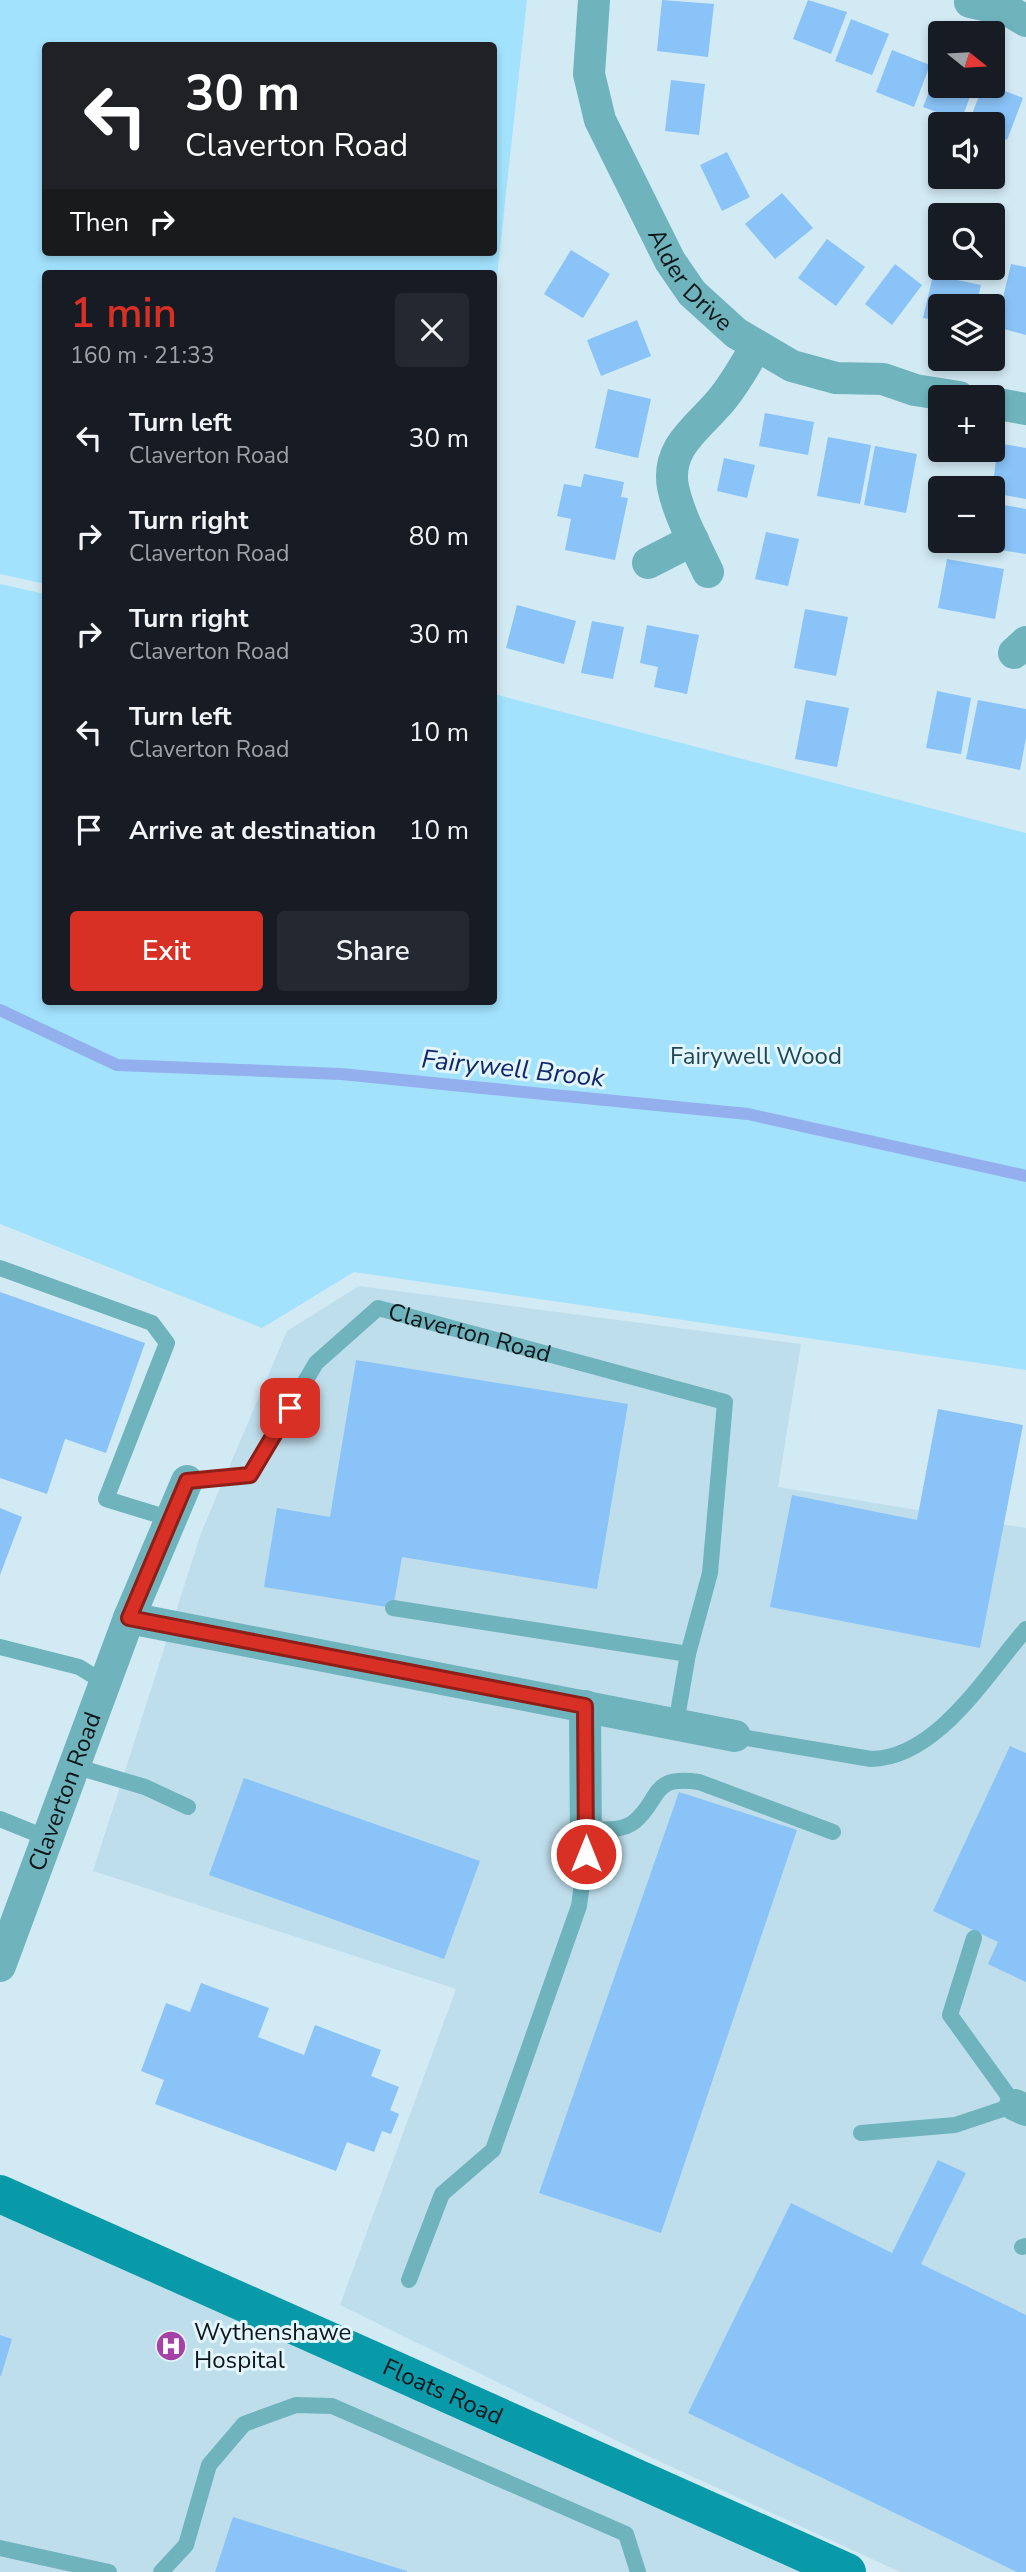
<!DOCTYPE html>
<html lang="en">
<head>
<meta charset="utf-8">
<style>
  :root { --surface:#171b24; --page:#242831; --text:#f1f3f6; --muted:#9ea1a6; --accent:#d93025 }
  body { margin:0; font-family:"Nunito Sans",sans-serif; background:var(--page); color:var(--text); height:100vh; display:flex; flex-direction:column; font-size:26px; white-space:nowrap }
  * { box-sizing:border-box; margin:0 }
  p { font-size:23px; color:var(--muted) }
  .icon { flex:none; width:38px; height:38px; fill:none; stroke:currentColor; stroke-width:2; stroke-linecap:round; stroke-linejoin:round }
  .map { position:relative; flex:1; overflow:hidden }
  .side { position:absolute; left:42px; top:270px; width:455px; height:735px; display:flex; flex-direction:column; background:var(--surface); border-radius:7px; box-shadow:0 4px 10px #0003 }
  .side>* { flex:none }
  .hud { position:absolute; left:42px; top:42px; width:455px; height:214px; border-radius:7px; box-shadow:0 4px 10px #0003; background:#202124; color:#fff; overflow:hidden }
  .needle { width:46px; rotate:108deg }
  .controls { position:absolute; left:928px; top:21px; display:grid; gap:14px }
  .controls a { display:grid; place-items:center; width:77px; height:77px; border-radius:7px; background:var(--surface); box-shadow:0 4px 10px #0003; font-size:35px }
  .pin { position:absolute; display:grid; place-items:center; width:60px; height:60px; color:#fff; margin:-30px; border-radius:14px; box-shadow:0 4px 10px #0006 }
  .me { position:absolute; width:77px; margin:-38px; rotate:0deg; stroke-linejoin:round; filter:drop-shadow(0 0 5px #0008) }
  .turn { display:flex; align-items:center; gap:24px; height:147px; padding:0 28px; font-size:32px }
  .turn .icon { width:91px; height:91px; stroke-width:2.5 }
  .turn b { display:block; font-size:49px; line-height:60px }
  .then { display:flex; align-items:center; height:66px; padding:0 28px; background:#0003; gap:14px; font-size:26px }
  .round { display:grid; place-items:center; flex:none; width:74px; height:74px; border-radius:7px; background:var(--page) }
  .head { display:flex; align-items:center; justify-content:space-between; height:119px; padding:0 28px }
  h1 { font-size:42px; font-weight:600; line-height:52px; color:var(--accent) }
  .cta { display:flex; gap:14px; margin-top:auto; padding:14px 28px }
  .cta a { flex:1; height:80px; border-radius:7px; background:var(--accent); color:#fff; font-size:28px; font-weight:600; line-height:80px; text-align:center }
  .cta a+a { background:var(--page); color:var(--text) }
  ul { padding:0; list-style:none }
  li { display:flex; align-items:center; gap:21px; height:98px; padding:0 28px }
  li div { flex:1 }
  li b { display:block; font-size:26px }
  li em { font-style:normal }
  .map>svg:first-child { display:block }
  .built { fill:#bfdeec }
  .green { fill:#a3e2fd; fill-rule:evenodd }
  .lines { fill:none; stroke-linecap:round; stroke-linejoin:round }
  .stream { stroke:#94afee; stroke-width:12 }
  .building { fill:#89c3f7 }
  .lane { stroke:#6fb4bd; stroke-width:16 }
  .street { stroke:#6fb4bd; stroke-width:32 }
  .secondary { stroke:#089aa8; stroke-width:38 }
  .route-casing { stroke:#8d1f18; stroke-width:18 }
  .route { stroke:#d93025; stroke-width:12 }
  .labels { text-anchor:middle; stroke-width:6; stroke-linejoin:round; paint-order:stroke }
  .street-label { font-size:24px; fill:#0e161a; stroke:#e3f6fe }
  .park-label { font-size:24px; fill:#1f4655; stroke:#e3f6fe }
  .poi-label { font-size:24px; fill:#0e161a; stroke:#e3f6fe; text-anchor:start }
  .water-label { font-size:26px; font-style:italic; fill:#12266d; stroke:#e3f6fe }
</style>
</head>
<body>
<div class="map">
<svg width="1026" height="2572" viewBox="0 0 1026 2572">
  <rect width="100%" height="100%" fill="#d2eaf4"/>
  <g class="built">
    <path d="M359,1286L801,1344L778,1487L1026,1528V2572H900L648,2456L340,2305L456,1989L93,1871L201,1533L287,1331Z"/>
    <path d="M0,2194L824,2572H0Z"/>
  </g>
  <g class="green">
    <path d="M0,0H527L494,304V273H46L45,584L0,574ZM46,46H494V252H46Z"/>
    <path d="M0,584L45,594L46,1001H494V694L1026,833V1370L354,1272L262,1328L0,1224Z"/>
  </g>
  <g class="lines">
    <path class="stream" d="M0,1010L117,1065L341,1074L748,1114L1026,1176"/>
  </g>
  <g class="building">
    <path d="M662,0L714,4L708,57L657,51Z"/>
    <path d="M808,0L847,12L831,54L793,39Z"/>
    <path d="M851,19L889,34L872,75L835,61Z"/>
    <path d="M892,50L930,65L914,107L876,92Z"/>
    <path d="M940,64V86H974L961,121L923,107Z"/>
    <path d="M671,80L705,84L699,135L665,131Z"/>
    <path d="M983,86H992L1023,98L1007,140L992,134V124H968Z"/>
    <path d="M727,152L750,197L722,211L700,165Z"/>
    <path d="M782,193L813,228L775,259L745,224Z"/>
    <path d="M827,239L865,267L836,306L798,278Z"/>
    <path d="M571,250L610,274L583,318L544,294Z"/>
    <path d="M895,264L922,285L892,325L865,304Z"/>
    <path d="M1011,264L1026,267V335L996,327Z"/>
    <path d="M933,275L981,285L976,306H940V321L923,318Z"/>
    <path d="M637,320L651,356L601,376L587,340Z"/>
    <path d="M608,389L651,399L638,458L595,448Z"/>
    <path d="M765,413L814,422L808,455L759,446Z"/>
    <path d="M828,437L871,445L860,504L817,496Z"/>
    <path d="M998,443L1026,448V499L992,493Z"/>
    <path d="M875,446L917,454L906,513L864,505Z"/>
    <path d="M724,458L755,465L747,498L717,491Z"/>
    <path d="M584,474L624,482L621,497L628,498L615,560L565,550L571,519L557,516L564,484L581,487Z"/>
    <path d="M993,503L1026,509V554L986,548L987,541H992Z"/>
    <path d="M766,532L799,539L788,586L755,579Z"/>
    <path d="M947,559L1004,569L995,619L938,608Z"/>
    <path d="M517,605L576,621L564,664L506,648Z"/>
    <path d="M805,609L848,617L836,676L794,668Z"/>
    <path d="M592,621L624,627L613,679L581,673Z"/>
    <path d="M647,625L699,635L687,694L654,687L658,667L640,663Z"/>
    <path d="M937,691L971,698L961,754L926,748Z"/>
    <path d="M806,700L849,708L837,767L795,759Z"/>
    <path d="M978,700L1026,709V738L1020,770L966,759Z"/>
    <path d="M0,1292L145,1343L106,1453L65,1439L47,1494L0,1478Z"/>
    <path d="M356,1360L628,1404L597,1589L402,1557L393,1608L264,1587L277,1508L330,1517Z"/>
    <path d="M938,1409L1023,1425L980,1648L770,1607L792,1495L917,1520Z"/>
    <path d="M0,1508L22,1517L0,1575Z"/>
    <path d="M1010,1746L1026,1753V1982L988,1964L998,1942L933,1911Z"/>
    <path d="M244,1778L480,1861L444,1959L209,1875Z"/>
    <path d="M679,1792L797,1830L661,2233L539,2193Z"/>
    <path d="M201,1983L269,2008L258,2037L304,2055L315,2025L381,2050L371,2076L399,2087L390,2110L399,2114L391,2134L382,2131L374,2152L347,2142L336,2171L155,2104L164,2080L141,2071L166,2003L190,2012Z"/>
    <path d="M938,2160L966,2173L921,2264L1026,2315V2572H1017L688,2413L791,2203L892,2253Z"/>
    <path d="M0,2335L12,2339L1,2376H0Z"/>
    <path d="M233,2517L407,2571V2572H215Z"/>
  </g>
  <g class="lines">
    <g class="lane">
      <path d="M0,1268L152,1323L167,1343L106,1499L171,1519"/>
      <path id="s1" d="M187,1481L250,1475L316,1363L378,1308L725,1402L710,1573L688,1654"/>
      <path d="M393,1608L688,1654L676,1724"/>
      <path d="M0,1647L79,1667L105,1683"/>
      <path d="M735,1736L871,1759C937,1758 986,1675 1026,1629"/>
      <path d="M74,1766L145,1787L188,1807"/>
      <path d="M0,1819L47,1838"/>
      <path d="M586,1829C601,1829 621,1832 634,1822C662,1799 649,1775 699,1782L833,1832"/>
      <path d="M861,2133L955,2125L1015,2105L950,2015L974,1938"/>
      <path d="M1022,2247L1026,2246"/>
      <path d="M409,2280L442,2194L493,2150L579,1906L586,1854"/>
      <path d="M0,2548L109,2572"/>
      <path d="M161,2572L186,2545L209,2465L244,2424L296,2405L332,2406L626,2534L638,2572"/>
    </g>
    <g class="street">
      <path id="s2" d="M594,0L589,74L600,120L670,261L692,293L736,333L792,366L836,378L883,379L915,390L959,397"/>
      <path d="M970,2L1009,11L1026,21"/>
      <path d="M992,403L1026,409"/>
      <path d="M648,563L693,540"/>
      <path d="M708,572C696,546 679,516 673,487C666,449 695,430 717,405C733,388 744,366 756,347"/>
      <path d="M1014,653L1026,642"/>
      <path d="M129,1618L735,1736"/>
      <path d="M585,1706L586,1854"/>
      <path id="s3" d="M0,1966L129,1618L187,1481"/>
      <path d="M1015,2105L1026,2110"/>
    </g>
    <path class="secondary" id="s4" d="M0,2194L847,2572"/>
  </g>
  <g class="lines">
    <g class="route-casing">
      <path id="route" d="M290,1408L250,1475L187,1481L129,1618L585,1706L586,1854"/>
    </g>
    <use href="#route" class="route"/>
  </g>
  <defs>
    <g id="hospital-disc" transform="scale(1.575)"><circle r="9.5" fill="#a642a7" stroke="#e3f6fe"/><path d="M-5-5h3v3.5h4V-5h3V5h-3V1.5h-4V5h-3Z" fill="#fff"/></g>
  </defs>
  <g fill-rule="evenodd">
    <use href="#hospital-disc" x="171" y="2346"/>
  </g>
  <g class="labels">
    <g class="street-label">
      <text dy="8" stroke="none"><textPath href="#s2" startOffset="306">Alder Drive</textPath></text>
      <text dy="8" stroke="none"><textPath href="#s1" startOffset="371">Claverton Road</textPath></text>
      <text dy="8" stroke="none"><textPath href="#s3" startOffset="186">Claverton Road</textPath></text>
      <text dy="8" stroke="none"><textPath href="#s4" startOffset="485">Floats Road</textPath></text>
    </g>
    <g class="park-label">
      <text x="756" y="1064">Fairywell Wood</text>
    </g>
    <g class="poi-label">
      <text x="194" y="2340">Wythenshawe<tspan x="194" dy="28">Hospital</tspan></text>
    </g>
    <g class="water-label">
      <text transform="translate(513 1068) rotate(6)" y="9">Fairywell Brook</text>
    </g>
  </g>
</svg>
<div class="controls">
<a><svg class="needle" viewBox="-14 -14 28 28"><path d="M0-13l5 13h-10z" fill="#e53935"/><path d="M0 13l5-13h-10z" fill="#9ea1a6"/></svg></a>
<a><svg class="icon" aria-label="sound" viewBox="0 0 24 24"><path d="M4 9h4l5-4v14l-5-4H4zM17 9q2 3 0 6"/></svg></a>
<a><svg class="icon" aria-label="search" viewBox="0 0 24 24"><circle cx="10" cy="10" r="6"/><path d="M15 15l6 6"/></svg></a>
<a><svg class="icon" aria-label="layers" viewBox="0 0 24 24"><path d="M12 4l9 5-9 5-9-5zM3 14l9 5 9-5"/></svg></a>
<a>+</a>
<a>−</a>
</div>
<div class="pin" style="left:290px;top:1408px;background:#d93025"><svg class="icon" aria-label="arrive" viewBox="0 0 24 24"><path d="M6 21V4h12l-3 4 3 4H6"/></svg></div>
<svg class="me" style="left:586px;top:1854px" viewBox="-20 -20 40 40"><circle r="17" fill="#d93025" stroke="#fff" stroke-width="3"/><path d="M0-11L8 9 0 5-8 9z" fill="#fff"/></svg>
<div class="hud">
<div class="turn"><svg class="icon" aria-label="left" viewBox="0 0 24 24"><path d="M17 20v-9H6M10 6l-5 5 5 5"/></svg><div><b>30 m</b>Claverton Road</div></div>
<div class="then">Then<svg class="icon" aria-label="right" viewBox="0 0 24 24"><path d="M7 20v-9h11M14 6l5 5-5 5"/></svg></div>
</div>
<section class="side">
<div class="head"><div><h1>1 min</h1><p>160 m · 21:33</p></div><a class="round"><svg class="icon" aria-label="close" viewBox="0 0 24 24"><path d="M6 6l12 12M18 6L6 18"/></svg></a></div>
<ul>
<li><svg class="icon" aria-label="left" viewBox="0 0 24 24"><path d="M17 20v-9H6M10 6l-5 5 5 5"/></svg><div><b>Turn left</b><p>Claverton Road</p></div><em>30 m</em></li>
<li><svg class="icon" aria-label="right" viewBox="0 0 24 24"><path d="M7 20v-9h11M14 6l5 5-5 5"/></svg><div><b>Turn right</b><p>Claverton Road</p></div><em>80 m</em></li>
<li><svg class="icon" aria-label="right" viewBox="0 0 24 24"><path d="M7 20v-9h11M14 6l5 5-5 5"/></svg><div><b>Turn right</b><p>Claverton Road</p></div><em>30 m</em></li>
<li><svg class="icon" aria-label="left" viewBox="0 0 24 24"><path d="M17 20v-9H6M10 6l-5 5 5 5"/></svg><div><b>Turn left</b><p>Claverton Road</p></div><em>10 m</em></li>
<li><svg class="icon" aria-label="arrive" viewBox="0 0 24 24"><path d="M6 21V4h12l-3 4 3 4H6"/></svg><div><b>Arrive at destination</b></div><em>10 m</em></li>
</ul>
<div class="cta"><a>Exit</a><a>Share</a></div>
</section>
</div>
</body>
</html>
